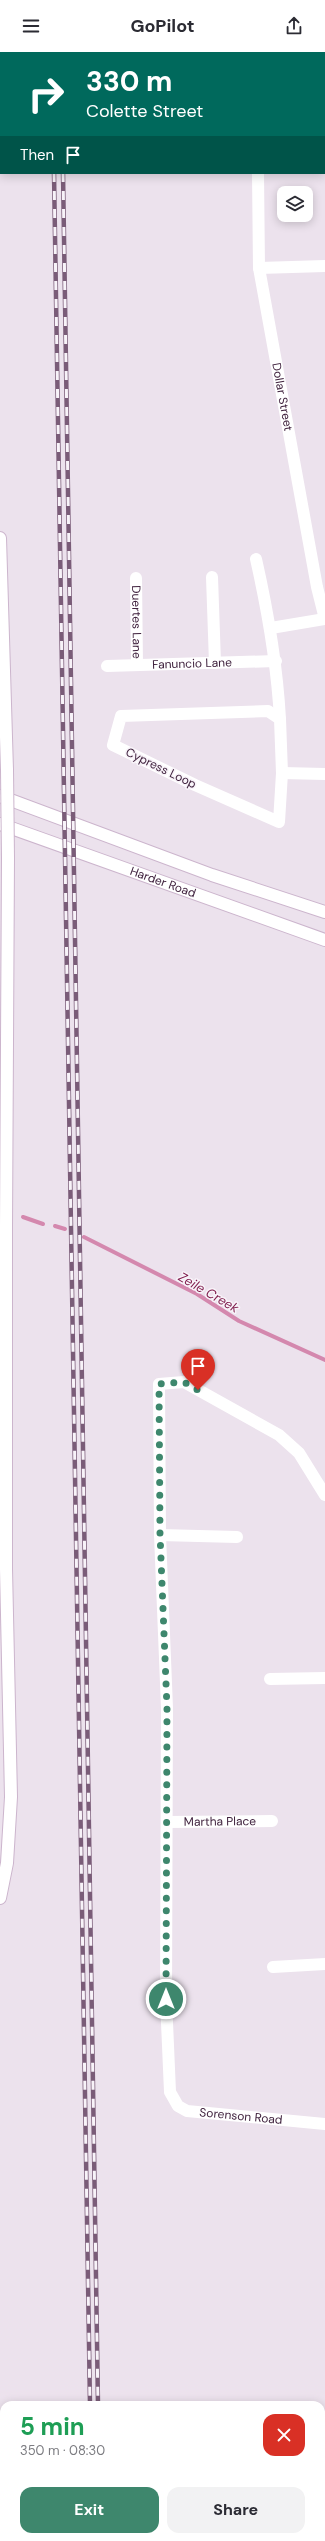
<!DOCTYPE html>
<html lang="en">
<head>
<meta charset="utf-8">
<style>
  :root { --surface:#fff; --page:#f2f2f3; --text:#2b2b33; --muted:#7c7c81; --accent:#3e876d }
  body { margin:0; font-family:"DM Sans",sans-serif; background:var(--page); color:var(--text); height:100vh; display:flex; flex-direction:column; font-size:15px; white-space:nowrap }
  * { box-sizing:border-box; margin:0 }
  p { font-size:13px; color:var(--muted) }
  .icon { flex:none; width:22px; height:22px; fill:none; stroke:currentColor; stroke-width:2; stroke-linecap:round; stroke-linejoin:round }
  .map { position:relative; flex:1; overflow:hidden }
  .panel { position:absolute; left:0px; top:2349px; width:325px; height:140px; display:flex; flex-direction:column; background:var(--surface); border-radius:12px 12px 0 0; box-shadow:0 2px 10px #0003 }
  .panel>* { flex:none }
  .guide { position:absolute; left:0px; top:0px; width:325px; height:122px; box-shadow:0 2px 10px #0003; background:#00695c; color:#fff; overflow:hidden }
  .fabs { position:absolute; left:277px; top:134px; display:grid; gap:8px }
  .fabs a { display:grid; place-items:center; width:36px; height:36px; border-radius:8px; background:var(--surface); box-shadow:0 2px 10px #0003; font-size:20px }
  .pin { position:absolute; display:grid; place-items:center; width:34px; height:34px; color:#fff; margin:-41px -17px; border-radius:50% 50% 50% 0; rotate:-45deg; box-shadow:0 0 4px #0007 }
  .pin .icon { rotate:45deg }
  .me { position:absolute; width:44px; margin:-22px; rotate:0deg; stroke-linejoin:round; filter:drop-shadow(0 0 3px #0008) }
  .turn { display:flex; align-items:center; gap:14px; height:84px; padding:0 20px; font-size:18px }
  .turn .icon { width:52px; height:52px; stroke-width:2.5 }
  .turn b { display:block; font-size:28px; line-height:34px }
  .then { display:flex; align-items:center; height:38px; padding:0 20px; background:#0003; gap:8px; font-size:15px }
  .round { display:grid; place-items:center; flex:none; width:42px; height:42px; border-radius:12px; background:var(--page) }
  .head { display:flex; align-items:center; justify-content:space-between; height:68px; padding:0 20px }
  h1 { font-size:24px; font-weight:700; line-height:30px; color:#1e9e55 }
  .action { display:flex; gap:8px; margin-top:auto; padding:8px 20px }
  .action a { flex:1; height:46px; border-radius:12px; background:var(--accent); color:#fff; font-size:16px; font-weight:700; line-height:46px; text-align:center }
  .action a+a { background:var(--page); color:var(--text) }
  header { display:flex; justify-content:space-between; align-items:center; height:52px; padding:0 20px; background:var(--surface); font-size:18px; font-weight:700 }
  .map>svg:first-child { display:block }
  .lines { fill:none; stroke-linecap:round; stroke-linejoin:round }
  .stream { stroke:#d488ae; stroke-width:4 }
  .secondary-casing { stroke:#ccb5cd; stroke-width:14 }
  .street { stroke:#fff; stroke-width:12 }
  .secondary { stroke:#fff; stroke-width:12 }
  .rail-casing { stroke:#7a5c78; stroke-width:4.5 }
  .rail { stroke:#f8f3f9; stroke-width:3; stroke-dasharray:9; stroke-linecap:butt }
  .secondary-bridge-casing { stroke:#ccb5cd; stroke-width:14; stroke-linecap:butt }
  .secondary-bridge { stroke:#fff; stroke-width:12 }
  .route { stroke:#3e876d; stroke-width:7; stroke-dasharray:0 12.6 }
  .labels { text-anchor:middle; stroke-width:3; stroke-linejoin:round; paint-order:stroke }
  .street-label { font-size:12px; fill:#3f213d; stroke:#f8f3f9 }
  .water-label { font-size:13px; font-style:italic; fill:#7d194a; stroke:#f8f3f9 }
</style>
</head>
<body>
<header><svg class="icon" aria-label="menu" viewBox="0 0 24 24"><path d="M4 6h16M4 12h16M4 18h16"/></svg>GoPilot<svg class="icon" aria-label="share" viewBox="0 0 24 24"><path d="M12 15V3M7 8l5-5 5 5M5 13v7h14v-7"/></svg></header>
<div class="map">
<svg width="325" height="2489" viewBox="0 0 325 2489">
  <rect width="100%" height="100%" fill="#ece2ed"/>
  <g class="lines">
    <g class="stream">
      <path d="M23,1165L43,1172"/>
      <path d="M55,1174L65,1177"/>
      <path d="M84,1185L197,1242L239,1269L325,1308"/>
    </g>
    <g class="secondary-casing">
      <g id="secondary">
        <path d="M1,0V27"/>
        <path d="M0,65L1,33"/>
        <path d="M0,486L7,718"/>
        <path d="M0,744L212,823L325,860"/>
        <path id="s6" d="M0,772L325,888"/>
        <path d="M0,1846L7,1811L11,1745L6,1517V1174L8,806"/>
      </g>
    </g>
    <g class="street">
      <path d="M285,1L289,0"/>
      <path id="s1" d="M258,121L259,216L317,535L325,567"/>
      <path d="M259,216L325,214"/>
      <path d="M256,507C268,560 277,612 280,667"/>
      <path d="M212,525L215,611"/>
      <path id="s2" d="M136,526L137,613"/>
      <path d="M271,576L325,567"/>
      <path id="s3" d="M107,614L276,609"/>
      <path d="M268,659L280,667L282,721L279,770L195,733L113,693L121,664Z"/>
      <path d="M282,721L325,722"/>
      <path id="s4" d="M325,1443L299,1401L279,1383L184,1330L159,1332L160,1483L167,1656L166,1947L170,2040L178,2054L187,2059L325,2072"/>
      <path d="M160,1483L237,1485"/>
      <path d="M270,1627L325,1626"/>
      <path id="s5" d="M167,1770L272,1769"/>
      <path d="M273,1915L325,1912"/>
    </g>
    <use href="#secondary" class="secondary"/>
    <g class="rail-casing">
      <g id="rail">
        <path d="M52,0V1"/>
        <path d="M61,0V1"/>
        <path d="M54,121L90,2353"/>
        <path d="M63,121L98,2353"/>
        <path d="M92,2485L93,2489"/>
        <path d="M101,2485V2489"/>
      </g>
    </g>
    <use href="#rail" class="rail"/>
    <g class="secondary-bridge-casing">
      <path id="secondary-bridge" d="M7,718L8,806"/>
    </g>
    <use href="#secondary-bridge" class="secondary-bridge"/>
  </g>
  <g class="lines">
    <path class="route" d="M166,1947L167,1656L160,1482L159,1332L184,1330L198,1338"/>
  </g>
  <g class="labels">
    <g class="street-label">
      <text dy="4" stroke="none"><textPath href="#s1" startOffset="226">Dollar Street</textPath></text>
      <text dy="4" stroke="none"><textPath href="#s2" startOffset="44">Duertes Lane</textPath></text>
      <text dy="4" stroke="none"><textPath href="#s3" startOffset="85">Fanuncio Lane</textPath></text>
      <text transform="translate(161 716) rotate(26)" y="4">Cypress Loop</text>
      <text dy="4" stroke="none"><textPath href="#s6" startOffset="173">Harder Road</textPath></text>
      <text dy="4" stroke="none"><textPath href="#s5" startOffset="53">Martha Place</textPath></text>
      <text dy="4" stroke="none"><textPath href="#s4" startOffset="999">Sorenson Road</textPath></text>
    </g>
    <g class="water-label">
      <text transform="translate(209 1240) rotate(30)" y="5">Zeile Creek</text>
    </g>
  </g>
</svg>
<div class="fabs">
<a><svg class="icon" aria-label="layers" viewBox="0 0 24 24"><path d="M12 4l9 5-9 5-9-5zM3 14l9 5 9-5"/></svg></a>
</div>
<div class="pin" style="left:198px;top:1338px;background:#d93025"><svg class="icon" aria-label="arrive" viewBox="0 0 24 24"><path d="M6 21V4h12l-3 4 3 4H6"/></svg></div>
<svg class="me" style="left:166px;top:1947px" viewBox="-20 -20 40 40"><circle r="17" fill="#3e876d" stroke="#fff" stroke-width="3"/><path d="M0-11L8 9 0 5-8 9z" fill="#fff"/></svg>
<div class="guide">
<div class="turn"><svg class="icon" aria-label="right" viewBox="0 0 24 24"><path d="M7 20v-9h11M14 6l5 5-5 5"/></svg><div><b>330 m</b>Colette Street</div></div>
<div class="then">Then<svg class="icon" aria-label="arrive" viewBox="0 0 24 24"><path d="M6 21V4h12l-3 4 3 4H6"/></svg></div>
</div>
<section class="panel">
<div class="head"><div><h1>5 min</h1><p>350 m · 08:30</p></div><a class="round" style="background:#d93025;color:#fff"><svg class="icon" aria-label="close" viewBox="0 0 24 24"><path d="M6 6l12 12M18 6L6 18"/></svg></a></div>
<div class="action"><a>Exit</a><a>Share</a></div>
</section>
</div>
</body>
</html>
